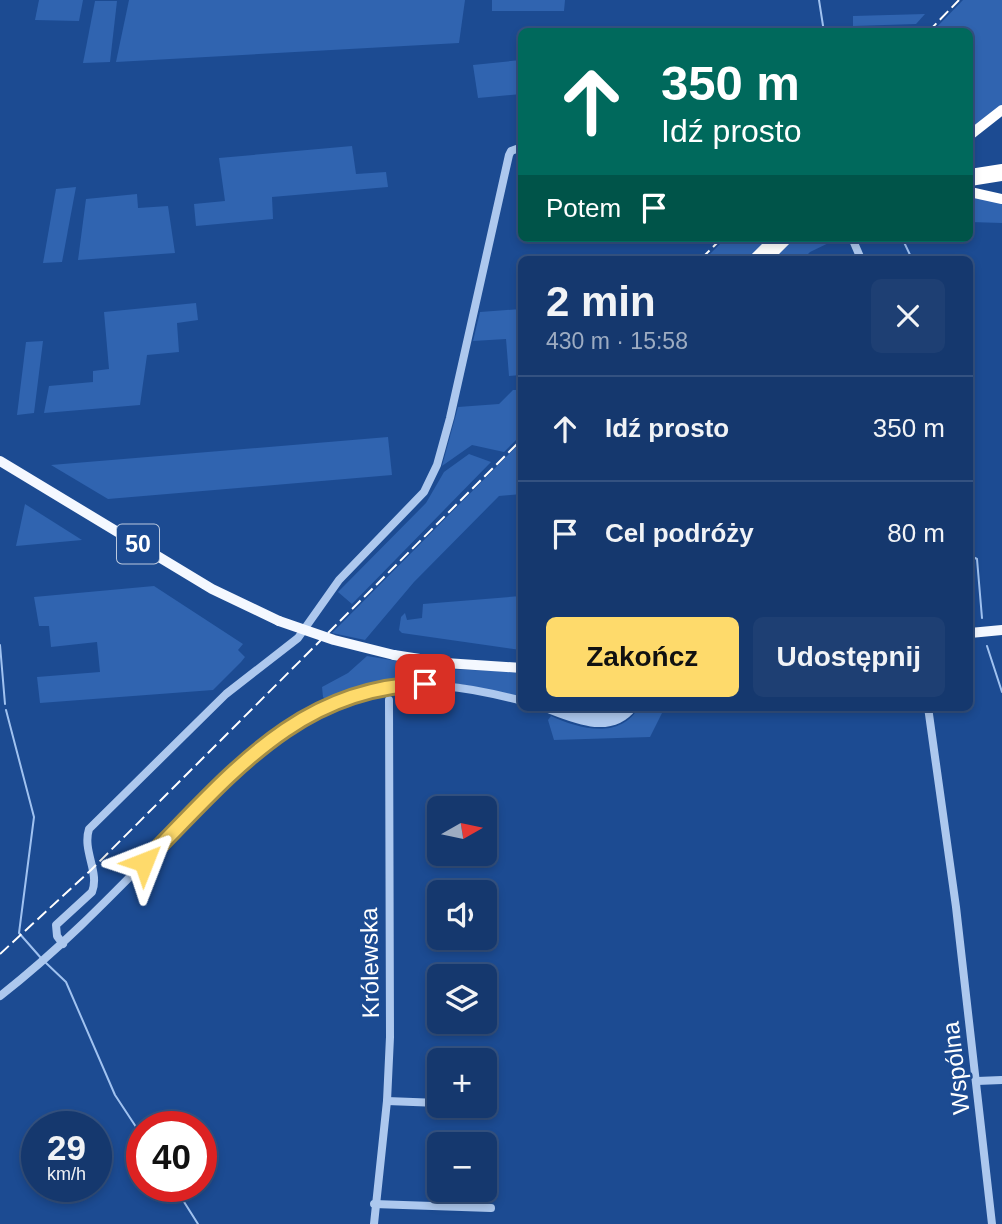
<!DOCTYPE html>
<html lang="pl">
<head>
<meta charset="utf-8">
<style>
  :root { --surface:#15386e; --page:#1e3f73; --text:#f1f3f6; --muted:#9dacc2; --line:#345281; --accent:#feda6b }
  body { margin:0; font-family:Helvetica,sans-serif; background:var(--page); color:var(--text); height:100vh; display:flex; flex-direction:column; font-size:26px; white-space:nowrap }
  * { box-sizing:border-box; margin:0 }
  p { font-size:23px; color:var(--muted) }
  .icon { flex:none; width:38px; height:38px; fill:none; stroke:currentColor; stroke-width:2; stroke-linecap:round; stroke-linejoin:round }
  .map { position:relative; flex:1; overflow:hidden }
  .drawer { position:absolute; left:518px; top:256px; width:455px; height:455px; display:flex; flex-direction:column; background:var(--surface); border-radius:10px; box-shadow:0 4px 10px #0003,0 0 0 2px var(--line) }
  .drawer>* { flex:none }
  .banner { position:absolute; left:518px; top:28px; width:455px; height:214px; border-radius:10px; box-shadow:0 4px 10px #0003,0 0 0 2px var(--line); background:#00695c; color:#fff; overflow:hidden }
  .needle { width:46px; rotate:81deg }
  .tools { position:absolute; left:427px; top:796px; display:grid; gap:14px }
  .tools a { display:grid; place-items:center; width:70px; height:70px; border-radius:10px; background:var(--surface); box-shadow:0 4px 10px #0003,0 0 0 2px var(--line); font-size:35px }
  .speed { position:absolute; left:21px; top:1111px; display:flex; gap:14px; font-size:35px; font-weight:700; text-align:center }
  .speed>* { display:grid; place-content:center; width:91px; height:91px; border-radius:50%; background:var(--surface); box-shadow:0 4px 10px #0003,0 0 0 2px var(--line); line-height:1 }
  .speed small { font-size:18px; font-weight:400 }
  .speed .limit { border:10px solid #d22; background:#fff; color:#111 }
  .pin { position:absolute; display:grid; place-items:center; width:60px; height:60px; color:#fff; margin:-30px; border-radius:14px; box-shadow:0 4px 10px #0006 }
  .me { position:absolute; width:77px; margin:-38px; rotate:45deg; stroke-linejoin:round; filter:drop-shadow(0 0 5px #0008) }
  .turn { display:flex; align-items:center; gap:24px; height:147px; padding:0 28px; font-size:32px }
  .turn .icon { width:91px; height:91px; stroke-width:2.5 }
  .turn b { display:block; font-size:49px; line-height:60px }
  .then { display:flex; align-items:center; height:66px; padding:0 28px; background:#0003; gap:14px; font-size:26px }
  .round { display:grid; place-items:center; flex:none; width:74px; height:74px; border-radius:10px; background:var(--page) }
  .overview { display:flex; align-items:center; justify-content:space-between; height:119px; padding:0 28px }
  h1 { font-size:42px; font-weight:600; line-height:52px }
  .button { display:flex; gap:14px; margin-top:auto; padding:14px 28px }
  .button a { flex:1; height:80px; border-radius:10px; background:var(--accent); color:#111; font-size:28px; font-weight:600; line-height:80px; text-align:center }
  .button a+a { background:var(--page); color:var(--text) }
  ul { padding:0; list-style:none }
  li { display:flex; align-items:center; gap:21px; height:105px; padding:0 28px; border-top:2px solid var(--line) }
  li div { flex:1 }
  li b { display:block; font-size:26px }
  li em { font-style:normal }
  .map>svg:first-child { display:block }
  .green { fill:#3064b0 }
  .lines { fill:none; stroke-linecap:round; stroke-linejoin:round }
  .stream { stroke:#a0c2f0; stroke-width:2 }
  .minor { stroke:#adc8ee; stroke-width:8 }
  .major { stroke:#f4f8ff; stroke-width:10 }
  .highway { stroke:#fff; stroke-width:10 }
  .rail { stroke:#fff; stroke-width:2; stroke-dasharray:12 5; stroke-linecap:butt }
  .major-bridge { stroke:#f4f8ff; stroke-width:10 }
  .route-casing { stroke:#a58e46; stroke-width:18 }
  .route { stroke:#feda6b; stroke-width:12 }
  .labels { text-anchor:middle; stroke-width:5; stroke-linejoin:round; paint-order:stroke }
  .shield { fill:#1c4b92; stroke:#bbc9de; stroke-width:2 }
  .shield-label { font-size:23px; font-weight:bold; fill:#fff }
  .street-label { font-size:24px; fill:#fff; stroke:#1c4b92 }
</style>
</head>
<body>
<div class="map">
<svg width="1002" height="1224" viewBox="0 0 1002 1224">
  <rect width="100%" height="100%" fill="#1c4b92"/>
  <g class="green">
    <path d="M39,0H83L79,21L35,20Z"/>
    <path d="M129,0H465L459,43L116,62Z"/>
    <path d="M492,0H565L564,11H492Z"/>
    <path d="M963,0H1002V105L970,131V32H932Z"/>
    <path d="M95,1H117L110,62L83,63Z"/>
    <path d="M925,14L916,24L853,26V16Z"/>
    <path d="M521,60V94L478,98L473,65Z"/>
    <path d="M352,146L356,174L386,172L388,187L272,197L273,219L196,226L194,204L225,201L219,158Z"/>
    <path d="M76,187L62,262L43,263L56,189Z"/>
    <path d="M137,194L138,208L168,206L175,253L78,260L86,199Z"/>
    <path d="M970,196L1002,203V223L970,222Z"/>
    <path d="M726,238H771L749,259H705Z"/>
    <path d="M795,238H839L810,252L803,259H773Z"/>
    <path d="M196,303L198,320L177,323L179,352L147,355L140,405L44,413L49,386L93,382V371L109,369L104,312Z"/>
    <path d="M521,309V375L509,376L506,339L473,341L480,312Z"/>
    <path d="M43,341L34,413L17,415L26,342Z"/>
    <path d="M513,390H521V435L504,452L472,445L442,466L458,407L499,404Z"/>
    <path d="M388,437L392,475L108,499L51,465Z"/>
    <path d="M521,442V494L499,496L414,582L365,640L332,633Z"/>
    <path d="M469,454L491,462L352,604L338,592L426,503L444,472Z"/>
    <path d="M25,504L82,540L16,546Z"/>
    <path d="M154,586L243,644L238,650L245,657L241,662L213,690L40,703L37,677L100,672L97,642L51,647L49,626H39L34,597Z"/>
    <path d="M521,596V650L402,633L399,630L401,617L405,613L407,620L422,618L423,604Z"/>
    <path d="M367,656L445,669L521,672V697C441,678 406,673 325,699L323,697L322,687L348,673Z"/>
    <path d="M639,707H665L650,737L554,740L548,720L551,716C579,729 620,740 639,707Z"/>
  </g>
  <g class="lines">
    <g class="stream">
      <path d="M819,0L824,32"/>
      <path d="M902,238L912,259"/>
      <path d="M970,546L973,557L977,559L982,618"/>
      <path d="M0,645L5,704"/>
      <path d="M987,646L1002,692"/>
      <path d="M6,710L34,817L19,933L41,958"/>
      <path d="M45,962L66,982L115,1095L142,1136"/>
      <path d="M174,1186L198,1224"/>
    </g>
    <g class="minor">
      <path d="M852,238L861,259"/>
      <path d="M543,707C572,718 610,737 633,707"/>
      <path d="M928,707L956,907L992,1224"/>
      <path d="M561,709C583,714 606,724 625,707"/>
      <path d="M63,944L57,936L56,925L92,892C100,872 82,851 89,829L226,694L298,638L339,580L424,492L437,465L450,418L509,155L511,151L522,147"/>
      <path d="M0,996C63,947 118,889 174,832C230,776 284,712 364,692C418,678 469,687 522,701"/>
      <path d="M977,1081L1002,1080"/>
      <path d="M387,1101L439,1103"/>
      <path d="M374,1204L491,1208"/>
      <path d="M374,1224L387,1101L390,1037L389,700"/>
    </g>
    <g class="major">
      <path d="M0,461L212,589L279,621"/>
      <path d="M970,633L1002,630"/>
      <path d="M394,655L445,663L522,668"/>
    </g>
    <g class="highway">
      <path d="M970,135L1002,110"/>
      <path d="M970,174L1002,169"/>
      <path d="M970,181L1002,176"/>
      <path d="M970,192L1002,199"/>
      <path d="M754,259L775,238"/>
      <path d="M767,259L788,238"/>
    </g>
    <g class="rail">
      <path d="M928,32L959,0"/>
      <path d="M701,259L722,238"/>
      <path d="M0,954L91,870L522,439"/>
    </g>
    <path class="major-bridge" d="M279,621L334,640L394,655"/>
  </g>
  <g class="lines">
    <g class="route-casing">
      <path id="route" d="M144,862C228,778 297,687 425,684"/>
    </g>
    <use href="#route" class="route"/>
  </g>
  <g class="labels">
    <rect class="shield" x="117" y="524.5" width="42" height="39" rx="5"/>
    <g class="shield-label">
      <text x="138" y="552">50</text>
    </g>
    <g class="street-label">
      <text transform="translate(370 963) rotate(-91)" y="8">Królewska</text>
      <text transform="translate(956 1068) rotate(-97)" y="8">Wspólna</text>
    </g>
  </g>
</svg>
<div class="tools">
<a><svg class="needle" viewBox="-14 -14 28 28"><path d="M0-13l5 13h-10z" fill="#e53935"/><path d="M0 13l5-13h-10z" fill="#9dacc2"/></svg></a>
<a><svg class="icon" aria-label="sound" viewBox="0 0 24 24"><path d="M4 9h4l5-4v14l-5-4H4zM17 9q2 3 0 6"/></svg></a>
<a><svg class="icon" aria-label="layers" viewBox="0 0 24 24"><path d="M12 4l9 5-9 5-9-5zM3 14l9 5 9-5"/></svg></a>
<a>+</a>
<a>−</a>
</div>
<div class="speed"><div>29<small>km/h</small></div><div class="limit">40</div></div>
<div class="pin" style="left:425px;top:684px;background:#d93025"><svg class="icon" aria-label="arrive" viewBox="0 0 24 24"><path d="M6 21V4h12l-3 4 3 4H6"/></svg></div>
<svg class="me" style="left:144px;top:862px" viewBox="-20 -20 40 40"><path d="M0-17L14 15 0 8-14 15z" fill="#feda6b" stroke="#fff" stroke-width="4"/></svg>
<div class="banner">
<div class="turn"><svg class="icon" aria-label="ahead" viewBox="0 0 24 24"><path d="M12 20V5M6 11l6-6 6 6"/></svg><div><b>350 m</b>Idź prosto</div></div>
<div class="then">Potem<svg class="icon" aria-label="arrive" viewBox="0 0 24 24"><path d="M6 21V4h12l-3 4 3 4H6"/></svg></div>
</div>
<section class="drawer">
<div class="overview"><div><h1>2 min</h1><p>430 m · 15:58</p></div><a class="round"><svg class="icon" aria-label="close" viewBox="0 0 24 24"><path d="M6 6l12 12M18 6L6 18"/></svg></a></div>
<ul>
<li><svg class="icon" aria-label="ahead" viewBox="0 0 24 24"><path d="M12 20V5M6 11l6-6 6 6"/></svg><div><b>Idź prosto</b></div><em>350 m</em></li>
<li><svg class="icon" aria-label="arrive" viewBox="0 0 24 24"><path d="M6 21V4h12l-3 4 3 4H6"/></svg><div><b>Cel podróży</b></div><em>80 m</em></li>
</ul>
<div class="button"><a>Zakończ</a><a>Udostępnij</a></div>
</section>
</div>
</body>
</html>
